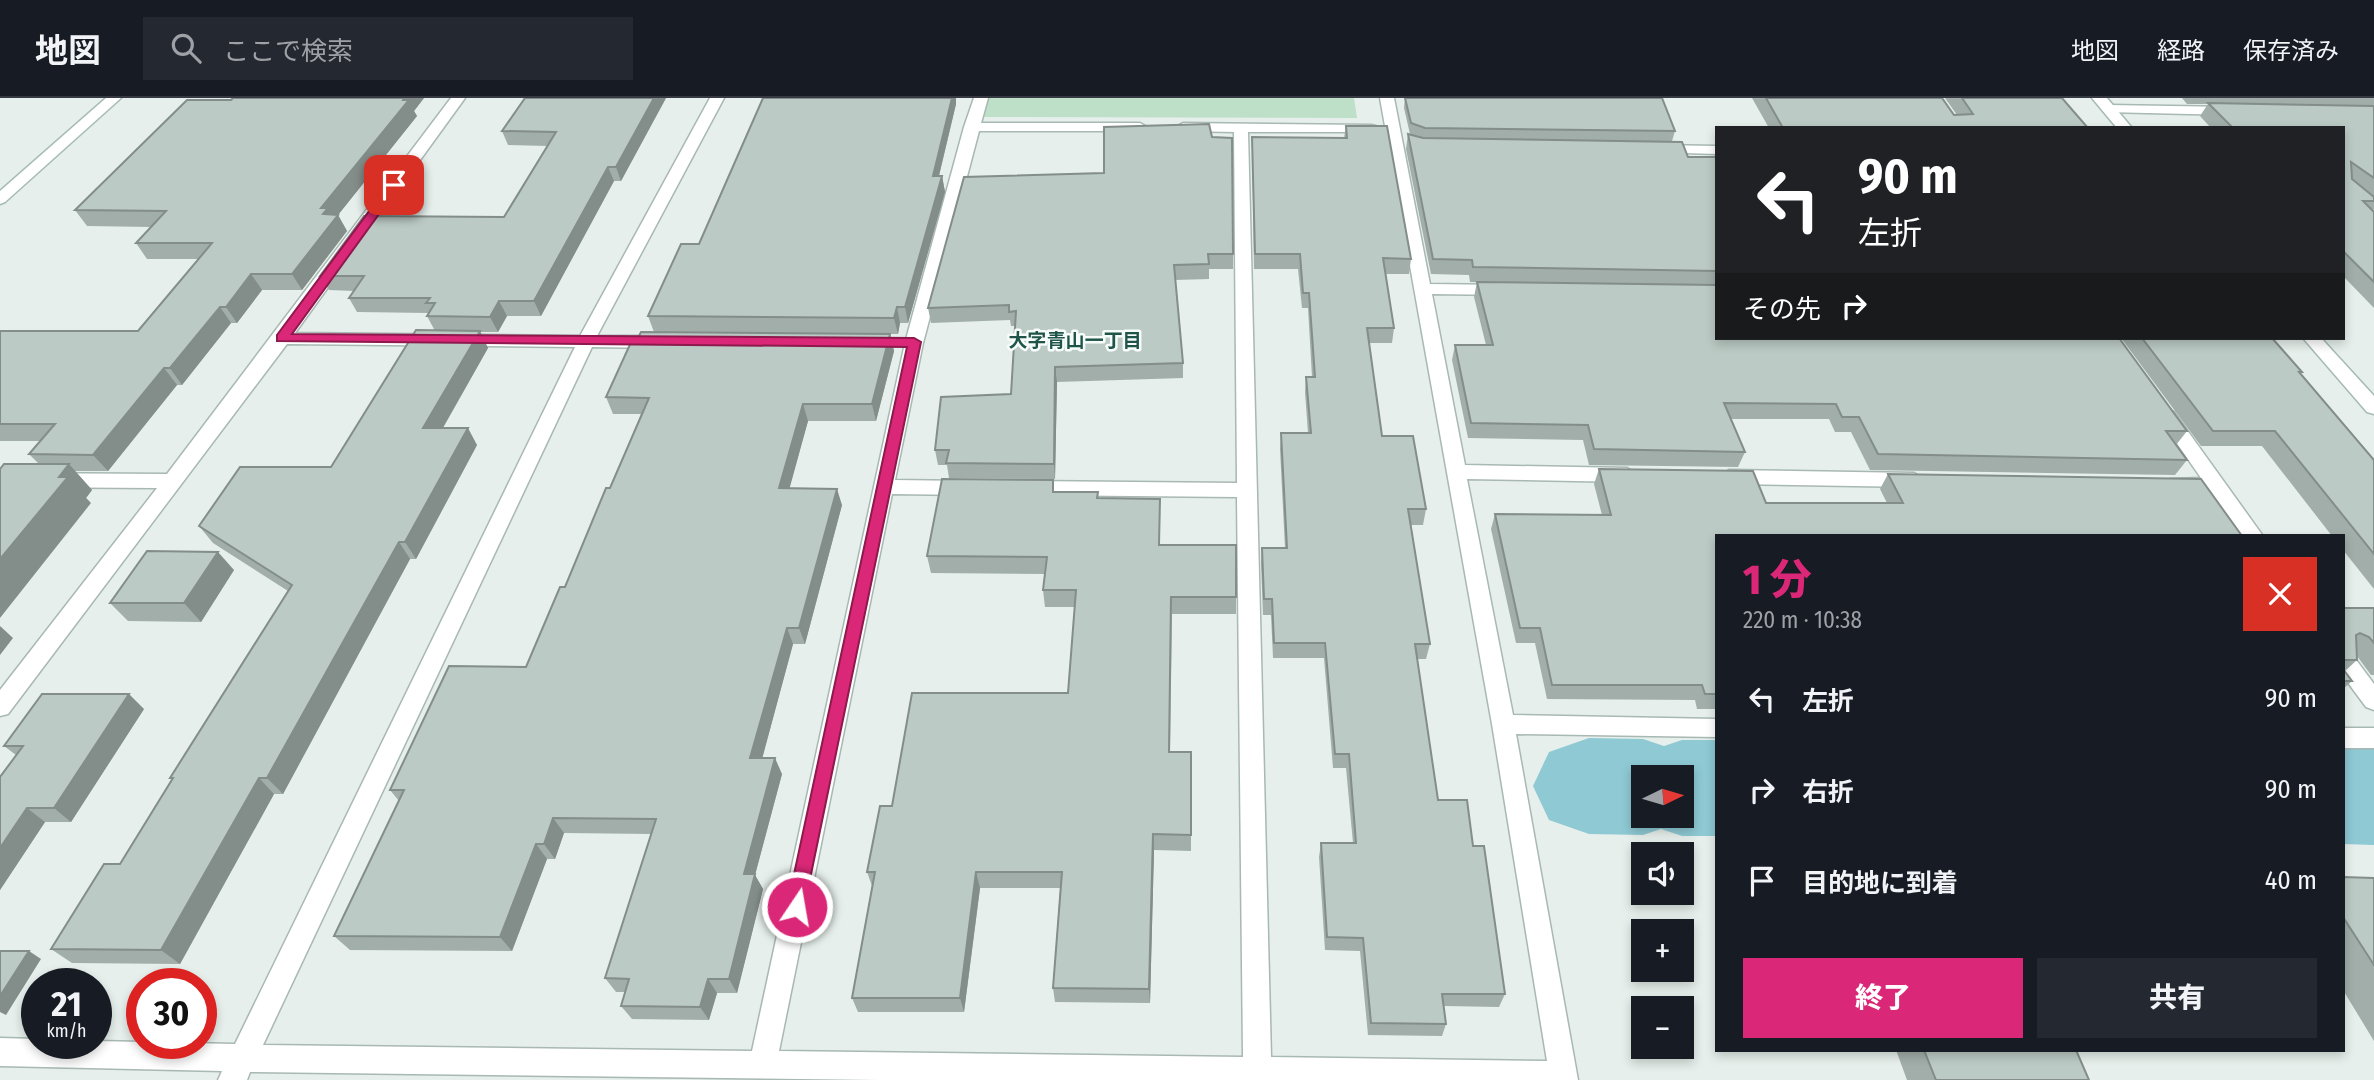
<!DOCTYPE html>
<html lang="ja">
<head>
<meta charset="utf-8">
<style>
  :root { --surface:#171b24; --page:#242831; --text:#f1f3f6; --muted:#9ea1a6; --line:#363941; --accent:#db2777 }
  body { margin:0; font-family:"Fira Sans Condensed","Noto Sans JP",sans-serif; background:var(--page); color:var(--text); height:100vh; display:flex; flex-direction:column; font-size:26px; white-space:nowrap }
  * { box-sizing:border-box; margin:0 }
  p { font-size:23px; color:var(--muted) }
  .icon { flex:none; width:38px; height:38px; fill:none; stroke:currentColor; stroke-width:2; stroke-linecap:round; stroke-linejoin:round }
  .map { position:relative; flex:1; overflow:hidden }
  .side { position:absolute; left:1715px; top:436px; width:630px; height:518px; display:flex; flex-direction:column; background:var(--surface); border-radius:0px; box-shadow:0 4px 10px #0003 }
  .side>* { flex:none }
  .guide { position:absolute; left:1715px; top:28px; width:630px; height:214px; border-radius:0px; box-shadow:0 4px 10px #0003; background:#202124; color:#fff; overflow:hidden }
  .needle { width:46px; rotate:85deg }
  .tools { position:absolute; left:1631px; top:667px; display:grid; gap:14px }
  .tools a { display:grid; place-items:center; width:63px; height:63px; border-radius:0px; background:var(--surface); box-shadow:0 4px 10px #0003; font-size:35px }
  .speed { position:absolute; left:21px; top:870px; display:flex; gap:14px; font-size:35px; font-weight:700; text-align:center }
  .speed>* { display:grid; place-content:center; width:91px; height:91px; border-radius:50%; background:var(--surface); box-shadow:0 4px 10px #0003; line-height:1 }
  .speed small { font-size:18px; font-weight:400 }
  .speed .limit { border:10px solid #d22; background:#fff; color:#111 }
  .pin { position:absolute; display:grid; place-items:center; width:60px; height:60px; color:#fff; margin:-30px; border-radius:14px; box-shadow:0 4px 10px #0006 }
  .me { position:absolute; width:77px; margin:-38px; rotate:12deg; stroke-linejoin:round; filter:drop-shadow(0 0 5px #0008) }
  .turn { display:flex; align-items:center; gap:24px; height:147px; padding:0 28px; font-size:32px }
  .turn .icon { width:91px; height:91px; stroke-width:2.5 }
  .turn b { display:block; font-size:49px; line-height:60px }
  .then { display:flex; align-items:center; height:66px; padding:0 28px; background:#0003; gap:14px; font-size:26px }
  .round { display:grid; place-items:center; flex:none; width:74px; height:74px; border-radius:0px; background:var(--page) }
  .summary { display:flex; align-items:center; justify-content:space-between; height:119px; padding:0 28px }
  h1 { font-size:42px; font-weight:800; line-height:52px; color:var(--accent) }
  .cta { display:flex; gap:14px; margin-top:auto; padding:14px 28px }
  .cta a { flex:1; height:80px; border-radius:0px; background:var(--accent); color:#fff; font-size:28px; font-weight:800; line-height:80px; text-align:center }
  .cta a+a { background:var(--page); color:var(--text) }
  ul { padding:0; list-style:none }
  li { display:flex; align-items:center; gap:21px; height:91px; padding:0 28px }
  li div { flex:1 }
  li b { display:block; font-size:26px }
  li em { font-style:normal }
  header { display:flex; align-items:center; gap:42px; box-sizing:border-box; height:98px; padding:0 35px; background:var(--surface); border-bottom:2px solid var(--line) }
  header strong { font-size:33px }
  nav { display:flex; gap:38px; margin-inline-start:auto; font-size:24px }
  .search { width:490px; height:63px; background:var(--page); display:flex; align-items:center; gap:18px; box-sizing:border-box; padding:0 24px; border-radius:0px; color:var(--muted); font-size:26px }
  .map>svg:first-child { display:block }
  .green { fill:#bfe0c8 }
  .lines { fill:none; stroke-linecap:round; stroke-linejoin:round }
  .river { fill:#8ec9d4; fill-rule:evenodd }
  .street-casing { stroke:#a8b8b2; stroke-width:3 }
  .secondary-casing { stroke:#a4bbb3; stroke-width:3 }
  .street { fill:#fff; fill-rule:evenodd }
  .secondary { fill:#fff; fill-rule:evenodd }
  .wall { fill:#a1aea9 }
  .shaded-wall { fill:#838d89 }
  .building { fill:#bbcac4; stroke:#838d89; stroke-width:2 }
  .route { fill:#db2777; stroke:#8e194d; stroke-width:2 }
  .labels { text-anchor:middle; stroke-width:5; stroke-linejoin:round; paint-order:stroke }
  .neighbourhood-label { font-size:19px; font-weight:bold; fill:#1f5548; stroke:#f7fbf9 }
</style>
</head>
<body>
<header>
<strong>地図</strong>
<div class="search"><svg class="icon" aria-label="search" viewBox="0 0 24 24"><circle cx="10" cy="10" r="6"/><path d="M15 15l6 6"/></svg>ここで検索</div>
<nav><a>地図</a><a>経路</a><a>保存済み</a></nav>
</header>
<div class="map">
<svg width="2374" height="982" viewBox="0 0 2374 982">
  <rect width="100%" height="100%" fill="#e6efeb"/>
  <path class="green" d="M989,0H1354L1357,20L983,19Z"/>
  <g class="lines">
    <g class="river">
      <path d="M1589,640L1643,641L1664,648L1682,642H1717V738H1682L1661,731L1643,737L1589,736L1549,722L1533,688L1549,654ZM1643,679H1682V718H1643Z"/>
      <path d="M2343,648L2374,649V747L2343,746Z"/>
    </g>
    <g class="street-casing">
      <g id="street">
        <path d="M451,0H465L295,235L580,238L710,0H724L597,238H658L667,244L658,250L592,249L263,947L752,953L905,245L964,29L974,0H988L981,25H1140L1147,29L1140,33H979L923,245L895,382L967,383L977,390L967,397L892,396L779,953L1243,959L1237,399L1027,397L1017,390L1027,383L1237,385L1234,34L1183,33L1176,29L1183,25L1371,27L1376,28V34H1248L1271,959L1547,963L1492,626L1380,0H1394L1430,186L1505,187L1513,192L1505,197L1432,196L1465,367L1627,370L1637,377L1627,384L1467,381L1513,617L1717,621V639L1516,636L1578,982H878L250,974L247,982H218L222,973L0,968V940L37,941V945L96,943L235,946L575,249L287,246L8,616L0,618V592L157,390L0,389V375L167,376Z"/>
        <path d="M2109,7L2232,9L2239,13L2232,17L2104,14L2102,11Z"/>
        <path d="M1656,47L1717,48V56L1651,54V48Z"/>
        <path d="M2167,312L2174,314L2263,438H2242L2211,394L2170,391L2167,386L2170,381L2201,380L2158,318Z"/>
        <path d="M1729,372L1914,375L1924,382L1914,389L1729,386L1719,379Z"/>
        <path d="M2343,552L2351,555L2374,586V612L2366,609L2343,578Z"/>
        <rect x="2343" y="630" width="31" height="20"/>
      </g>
    </g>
    <g class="secondary-casing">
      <g id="secondary">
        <path d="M106,0H121L5,104L0,106V93Z"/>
        <path d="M2092,0H2107L2132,30H2117Z"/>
        <path d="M2303,240H2321L2374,298V316L2367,314Z"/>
      </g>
    </g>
    <use href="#street" class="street"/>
    <use href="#secondary" class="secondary"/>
  </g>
  <g class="wall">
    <path d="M233,0H424L414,13L417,18L338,117L347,133L302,192H262L237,225H231L182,287H177L108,373H75L92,392L86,400L91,405L39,366L29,356L41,343H0V233H138L199,161H147L136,145L151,129L87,128L75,112Z"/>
    <path d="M666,0L621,83H614L541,218H507L498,234H480L488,250L443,330L477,347L416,461H410L283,696H274L180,866L72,865L51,851L120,766L172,681L170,680L288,493L213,445L199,428L331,369L435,233L427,218L429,215L357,214L349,200L354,193L329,192L320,178L504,119L548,48L508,47L502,33Z"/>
    <path d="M763,0H956V6L939,78H942L945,94L908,225H900L898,236H890L894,253L876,323H808L789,390L842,407L805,546H793L762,660L782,676L755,777L763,791L737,895H717L709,922L632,921L621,908L625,894H616L605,880L651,736L564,735L555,761H547L512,853L350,852L334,838L399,703L390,692L526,569L565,489L610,390L641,316H613L606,299L637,242L654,234L648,218L699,146Z"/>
    <path d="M1405,0H1662L1675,33L1672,43L1688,59H1717V240L2187,333L2176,347L2187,362L2175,377L1870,372L1851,334H1835L1829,321H1731L1745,354L1738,369L1589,367L1583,342L1468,340L1452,262L1455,247H1486L1474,199L1477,184L1512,185L1470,184L1469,177L1431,176L1406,51L1408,36H1410L1404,10Z"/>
    <path d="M1752,0H1942L1954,17H1957L1945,0H2062L2088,30H1769Z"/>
    <path d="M2182,0H2374V111L2373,112L2374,114V210L2343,178V30H2211L2200,18L2208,6H2187Z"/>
    <path d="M1346,28L1411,161L1409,176H1385L1394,230L1392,245H1369L1382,338L1426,411L1423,427H1411L1430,546L1426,561H1417L1438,702L1473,748L1505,896L1499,909L1444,908L1446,926L1442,938L1368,937L1360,853L1325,852L1319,759L1321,745H1353L1346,670H1333L1324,560H1273L1271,517H1263L1261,465L1262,450H1285L1280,351L1281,335H1308L1305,294L1306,279H1312L1308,210H1302L1298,171H1254L1252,39L1344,40Z"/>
    <path d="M964,79L1233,156V171H1209V181L1175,182L1183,265V280L1057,284L1055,381L949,380L947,367H938L935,352L1011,296L1015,228H1011L1010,222L931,225L928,210Z"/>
    <path d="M2121,240H2272L2302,274L2300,275L2374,362V491L2343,452V438H2332L2262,348H2201Z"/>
    <path d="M1599,371L1766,405H1887L1880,391L1888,376L2242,438H1717V611H1697L1695,602L1547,601L1535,545H1516L1491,431L1495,416L1602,417L1594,386Z"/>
    <path d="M1054,394L1098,400L1160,418V447L1236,499V516H1172L1170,654H1191V753L1154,752L1150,905L1055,904L1053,890L1060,790H980L964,914H858L852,900L872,788L867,774L892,708L1068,595L1075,509H1045L1043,492L1045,476L931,475L927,458Z"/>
    <path d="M234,472L201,524L128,523L110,505Z"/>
    <path d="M2343,510H2374V577H2371L2357,558V562L2345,573L2352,583L2343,591Z"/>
    <path d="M144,611L71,724H45L0,792V679L16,657L4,648Z"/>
    <path d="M2343,779L2374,780V943L2343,892Z"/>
    <path d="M1896,952H2076L2089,982H1907Z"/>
  </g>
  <g class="shaded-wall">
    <path d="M404,0H424L414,13L417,18L338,117L347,133L302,192L292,176L321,110Z"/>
    <path d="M654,0H666L621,83L616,69Z"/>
    <path d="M952,0H956V6L935,94L933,78Z"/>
    <path d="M608,69L614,83L541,218L534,203Z"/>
    <path d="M942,78L945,94L908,225L905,209Z"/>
    <path d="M251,176L262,192L237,225L226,209Z"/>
    <path d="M499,203L507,218L498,234L490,219Z"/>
    <path d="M220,209L231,225L182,287L170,270Z"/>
    <path d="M897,209L900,225L898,236L894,220Z"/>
    <path d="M480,233L488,250L433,347L423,330Z"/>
    <path d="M890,236L894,253L876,323L872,306Z"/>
    <path d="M1055,269L1057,284L1055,381L1054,366Z"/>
    <path d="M164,270L177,287L108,373L93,357Z"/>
    <path d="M803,306L808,323L785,407L779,390Z"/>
    <path d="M468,330L477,347L416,461L405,444Z"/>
    <path d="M69,366L92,392L86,400L91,405L0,520V461L59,379Z"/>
    <path d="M837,391L842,407L805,546L799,530Z"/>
    <path d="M399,444L410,461L283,696L267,680Z"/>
    <path d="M218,454L234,472L201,524L184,505Z"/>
    <path d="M0,528L13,540L0,557Z"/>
    <path d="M787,530L793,546L758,676L750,660Z"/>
    <path d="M129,596L144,611L71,724L54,710Z"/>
    <path d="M775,660L782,676L755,777L763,791L737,895L729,881L744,776Z"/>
    <path d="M259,680L274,696L180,866L161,852Z"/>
    <path d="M27,710L45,724L0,792V750Z"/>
    <path d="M553,720L564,735L555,761L544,746Z"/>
    <path d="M1153,736L1154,752L1150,905L1149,891Z"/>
    <path d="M536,746L547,761L512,853L500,839Z"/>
    <path d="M976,774L980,790L964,914L960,900Z"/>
    <path d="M29,853L41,861L6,917L0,914V898Z"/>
    <path d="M708,881L717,895L709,922L700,909Z"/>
  </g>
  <g class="building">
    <path d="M233,0H404L403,2H409L321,110H328L323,116L338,117L292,176H251L226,209H220L170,270H164L93,357L29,356L55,326H0V233H138L212,145H136L166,113L75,112L187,2H231Z"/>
    <path d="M525,0H654L616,69H608L534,203H499L490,219L427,218L435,205H426L430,200H349L364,178H320L364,118L504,119L556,34L502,33Z"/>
    <path d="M763,0H952L933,78H942L905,209H897L894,220L648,218L681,146H699Z"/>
    <path d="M1405,0H1662L1675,33L1425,30L1411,25Z"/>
    <path d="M1766,0H1942L1954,17L1973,16L1962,0H2062L2088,30H1783Z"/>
    <path d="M2208,5L2374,8V80L2351,64L2352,81L2374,99V103H2363L2374,114V184L2343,153V30H2233Z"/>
    <path d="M1209,26L1212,39L1232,40L1233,156H1208L1209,166L1174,167L1183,265L1055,269L1054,366L946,365L949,352H935L941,299L1011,296L1016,213L1009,214V207L928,210L964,79L1104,75V29Z"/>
    <path d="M1346,28H1387L1411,161L1383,160L1394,230H1367L1382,338H1413L1426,411H1408L1430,546H1415L1438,702H1467L1473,748H1484L1505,896H1442L1446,926L1371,925L1363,840L1327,839L1321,745H1356L1349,656H1335L1325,545H1274L1272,501H1264L1262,450H1287L1281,335H1311L1306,279H1315L1309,195H1303L1300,156H1255L1252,39L1347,40Z"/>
    <path d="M1408,36L1423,40L1682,44L1688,59H1717V173L1473,169L1472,162L1433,161Z"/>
    <path d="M1477,184L1717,187V240H2119L2187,333H2166L2187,362L1878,356L1859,319H1842L1836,306L1724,305L1745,354L1594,351L1588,327L1471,325L1455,247H1493Z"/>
    <path d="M416,232L480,233L423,330H468L405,444H399L267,680H259L161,852L51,851L104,766H120L173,680H170L292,487L199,428L240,369H331Z"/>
    <path d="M641,234L890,236L872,306H803L779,390L837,391L799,530H787L750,660H775L744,776H755L729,881H708L700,909L621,908L629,881L605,880L656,721L553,720L544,746H536L500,839L334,838L404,692H390L449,568L526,569L560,489H565L606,390H610L649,300L606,299L632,242H637Z"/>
    <path d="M2142,240H2272L2302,274H2299L2374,362V456L2275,333H2213Z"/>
    <path d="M4,366H69L59,379H68L0,461V371Z"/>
    <path d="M1599,371L1753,373L1766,405H1903L1888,376L2201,381L2242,438H1717V596H1705L1702,587H1552L1540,530H1520L1495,416L1611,417Z"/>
    <path d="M942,381L1053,382V394H1098L1097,400L1160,401L1159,447H1236V499H1171L1169,654H1191V737L1153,736L1149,891L1053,890L1062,774H976L960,900H852L875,774H867L880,708H892L912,595H1068L1076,492H1043L1047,459L927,458Z"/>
    <path d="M147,453L218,454L184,505H110Z"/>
    <path d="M2343,510H2374V545L2369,539L2360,535L2356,537L2357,562H2343Z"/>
    <path d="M2343,571L2352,583H2343Z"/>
    <path d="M42,596H129L54,710H27L0,750V679L23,648H4Z"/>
    <path d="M2343,779L2374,780V867L2343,819Z"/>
    <path d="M0,853H29L0,898Z"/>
    <path d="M1924,952H2076L2089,982H1936Z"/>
  </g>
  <path class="route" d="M394,84L400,87L292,236L914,240L921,244L803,815L797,818L790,815L787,809L907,249L277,243V237L390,85Z"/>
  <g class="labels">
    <g class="neighbourhood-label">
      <text x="1075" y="249">大字青山一丁目</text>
    </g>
  </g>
</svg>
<div class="tools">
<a><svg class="needle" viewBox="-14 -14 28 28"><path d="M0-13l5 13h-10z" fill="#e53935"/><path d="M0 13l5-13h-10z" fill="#9ea1a6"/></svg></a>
<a><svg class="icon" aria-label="sound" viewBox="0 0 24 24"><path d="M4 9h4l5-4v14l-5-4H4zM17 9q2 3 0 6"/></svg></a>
<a>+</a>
<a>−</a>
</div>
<div class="speed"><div>21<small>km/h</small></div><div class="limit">30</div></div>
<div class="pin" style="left:394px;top:87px;background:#d93025"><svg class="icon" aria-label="arrive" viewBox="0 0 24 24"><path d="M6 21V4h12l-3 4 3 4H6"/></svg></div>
<svg class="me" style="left:797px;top:809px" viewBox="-20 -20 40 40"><circle r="17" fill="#db2777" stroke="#fff" stroke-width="3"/><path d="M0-11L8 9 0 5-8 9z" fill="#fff"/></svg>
<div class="guide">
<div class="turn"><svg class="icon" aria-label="left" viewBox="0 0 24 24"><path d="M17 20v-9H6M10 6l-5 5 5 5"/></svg><div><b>90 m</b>左折</div></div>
<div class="then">その先<svg class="icon" aria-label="right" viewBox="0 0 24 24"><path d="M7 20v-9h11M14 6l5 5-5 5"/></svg></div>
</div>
<section class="side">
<div class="summary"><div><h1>1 分</h1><p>220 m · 10:38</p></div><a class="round" style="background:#d93025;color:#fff"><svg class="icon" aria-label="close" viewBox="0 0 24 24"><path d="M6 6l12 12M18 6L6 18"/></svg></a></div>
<ul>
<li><svg class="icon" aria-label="left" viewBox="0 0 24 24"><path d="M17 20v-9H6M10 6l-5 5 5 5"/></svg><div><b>左折</b></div><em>90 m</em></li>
<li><svg class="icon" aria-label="right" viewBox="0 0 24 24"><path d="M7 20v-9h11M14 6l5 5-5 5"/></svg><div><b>右折</b></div><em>90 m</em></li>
<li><svg class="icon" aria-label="arrive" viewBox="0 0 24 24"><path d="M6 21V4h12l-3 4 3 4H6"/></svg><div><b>目的地に到着</b></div><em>40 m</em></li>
</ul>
<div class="cta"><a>終了</a><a>共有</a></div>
</section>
</div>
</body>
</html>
